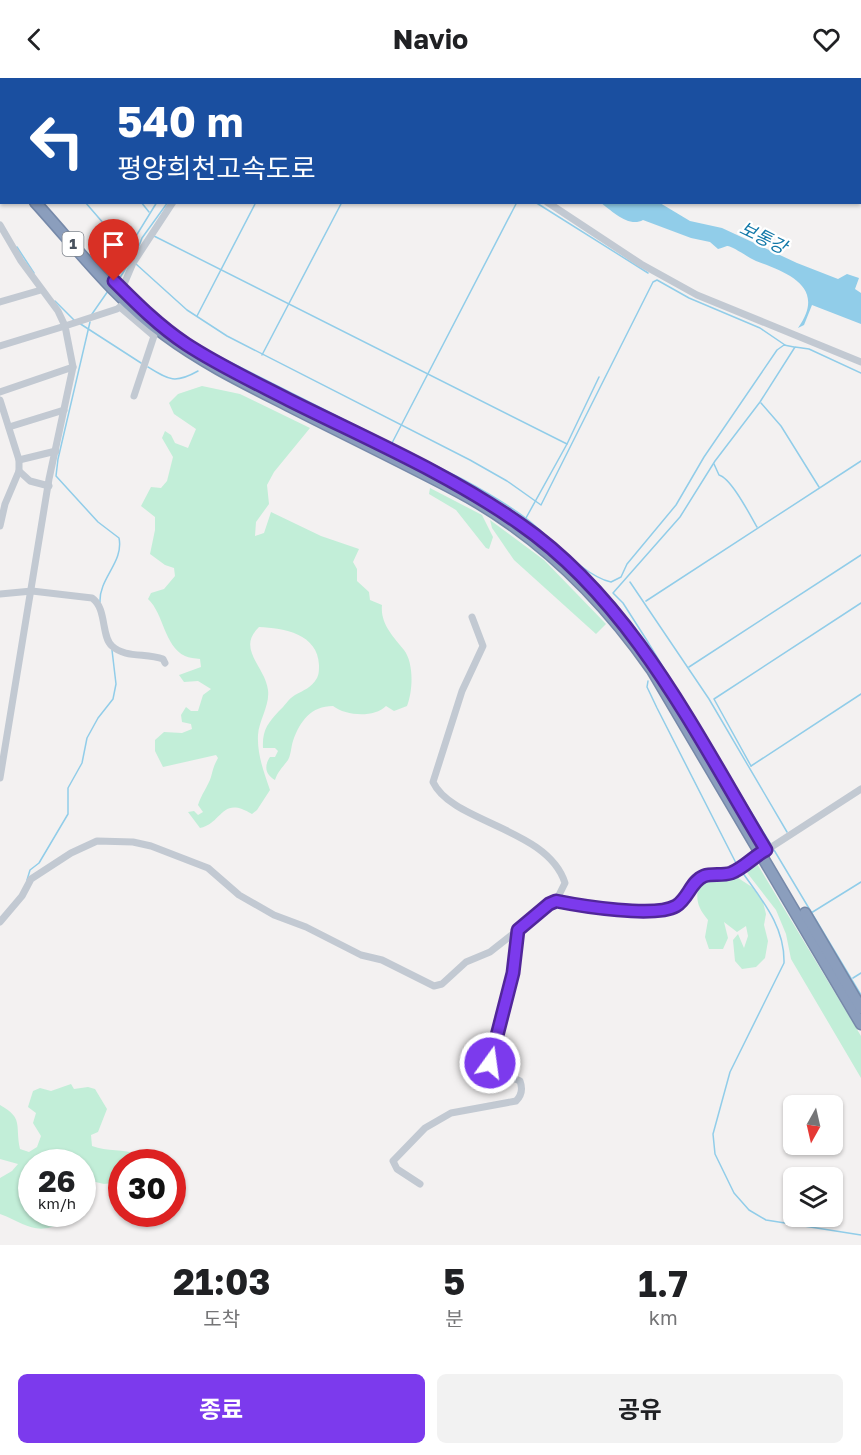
<!DOCTYPE html>
<html lang="ko">
<head>
<meta charset="utf-8">
<style>
  :root { --surface:#fff; --page:#f2f2f2; --text:#202124; --muted:#757577; --accent:#7c3aed }
  body { margin:0; font-family:"Golos Text","Noto Sans KR",sans-serif; background:var(--page); color:var(--text); height:100vh; display:flex; flex-direction:column; font-size:22px; white-space:nowrap }
  * { box-sizing:border-box; margin:0 }
  p { font-size:20px; color:var(--muted) }
  .icon { flex:none; width:33px; height:33px; fill:none; stroke:currentColor; stroke-width:2; stroke-linecap:round; stroke-linejoin:round }
  .map { position:relative; height:1167px; overflow:hidden }
  .details { display:flex; flex-direction:column; background:var(--surface); flex:1 }
  .details>* { flex:none }
  .top-card { position:absolute; left:0px; top:0px; width:861px; height:126px; box-shadow:0 2px 4px #0004; background:#1a4fa0; color:#fff; overflow:hidden }
  .needle { width:39px; rotate:188deg }
  .buttons { position:absolute; left:783px; top:1017px; display:grid; gap:12px }
  .buttons a { display:grid; place-items:center; width:60px; height:60px; border-radius:9px; background:var(--surface); box-shadow:0 2px 4px #0004; font-size:30px }
  .speed { position:absolute; left:18px; top:1071px; display:flex; gap:12px; font-size:30px; font-weight:700; text-align:center }
  .speed>* { display:grid; place-content:center; width:78px; height:78px; border-radius:50%; background:var(--surface); box-shadow:0 2px 4px #0004; line-height:1 }
  .speed small { font-size:15px; font-weight:400 }
  .speed .limit { border:9px solid #d22; background:#fff; color:#111 }
  .pin { position:absolute; display:grid; place-items:center; width:51px; height:51px; color:#fff; margin:-62px -26px; border-radius:50% 50% 50% 0; rotate:-45deg; box-shadow:0 0 6px #0007 }
  .pin .icon { rotate:45deg }
  .me { position:absolute; width:66px; margin:-33px; rotate:14deg; stroke-linejoin:round; filter:drop-shadow(0 0 4px #0008) }
  .turn { display:flex; align-items:center; gap:21px; height:126px; padding:0 18px; font-size:27px }
  .turn .icon { width:78px; height:78px; stroke-width:2.5 }
  .turn b { display:block; font-size:42px; line-height:51px }
  .eta { display:flex; justify-content:space-evenly; align-items:center; height:102px; text-align:center }
  .eta b { font-size:36px; font-weight:700; line-height:42px }
  .action { display:flex; gap:12px; margin-top:auto; padding:12px 18px }
  .action a { flex:1; height:69px; border-radius:9px; background:var(--accent); color:#fff; font-size:24px; font-weight:700; line-height:69px; text-align:center }
  .action a+a { background:var(--page); color:var(--text) }
  header { display:flex; justify-content:space-between; align-items:center; height:78px; padding:0 18px; background:var(--surface); font-size:27px; font-weight:700 }
  .map>svg:first-child { display:block }
  .green { fill:#c2eed8 }
  .water { fill:#91cde9 }
  .lines { fill:none; stroke-linecap:round; stroke-linejoin:round }
  .stream { stroke:#91cde9; stroke-width:1.5 }
  .highway-casing { stroke:#7689a9; stroke-width:13 }
  .minor { stroke:#c2c9d2; stroke-width:7 }
  .highway { stroke:#8b9ebd; stroke-width:10 }
  .route-casing { stroke:#51269a; stroke-width:15 }
  .route { stroke:#7c3aed; stroke-width:10 }
  .labels { text-anchor:middle; stroke-width:4.5; stroke-linejoin:round; paint-order:stroke }
  .shield { fill:#fff; stroke:#80868e; stroke-width:1.5 }
  .shield-label { font-size:15px; font-weight:bold; fill:#49525e }
  .water-label { font-size:18px; font-style:italic; fill:#1278a8; stroke:#fff }
</style>
</head>
<body>
<header><svg class="icon" aria-label="back" viewBox="0 0 24 24"><path d="M15 5l-7 7 7 7"/></svg>Navio<svg class="icon" aria-label="heart" viewBox="0 0 24 24"><path d="M12 20l-8-8c-3-5 5-10 8-4 3-6 11-1 8 4z"/></svg></header>
<div class="map">
<svg width="861" height="1167" viewBox="0 0 861 1167">
  <rect width="100%" height="100%" fill="#f3f1f1"/>
  <g class="green">
    <path d="M654,0H861V54L860,2Z"/>
    <path d="M202,308L240,316L310,350L274,394L267,407L269,426L256,444L255,458L264,455L271,434L321,458L359,471L353,484L357,491V503L369,514L370,522L382,527C380,546 394,559 404,572C414,585 413,613 407,628L394,633L386,628C374,640 346,638 333,628C311,628 300,643 293,663C291,669 291,677 288,682C283,689 278,693 275,702C265,696 264,688 270,679H275L278,673L275,670H263C262,652 268,645 279,633C285,628 288,621 295,617C304,612 311,610 317,600C319,596 319,592 319,587C318,556 284,550 259,549C236,571 265,588 268,612C270,627 259,642 258,657C257,677 264,694 270,712L257,732L252,736C221,717 223,745 200,750L188,734L194,733L198,737L203,734L198,727C201,717 208,708 211,699C213,691 214,687 218,680L216,677L163,689L155,673V662L164,654L182,655L192,651L191,646L182,644L181,637L186,629L191,633H198L203,617L211,611L198,603L184,604L179,597L201,589L200,581C195,580 189,580 185,578C164,568 164,536 148,521L151,515L164,511L175,498L174,490L165,487L150,476L155,452V439L141,428L151,409L161,410L167,403L173,379L162,360L165,353L171,357L175,365L188,370L196,351L174,336L169,325L178,316Z"/>
    <path d="M430,410L482,437L493,459L489,471L486,470L456,432L429,416Z"/>
    <path d="M490,442L544,482L606,546L596,556L514,482L492,450Z"/>
    <path d="M756,784L861,958V1000L791,881L786,856L776,832L745,792Z"/>
    <path d="M735,798L752,809L763,824L766,836L764,847L768,863L765,880L756,889L742,891L735,883L733,862L738,856L744,870L748,858L746,848L737,854L724,844L728,860L723,871H709L705,859L708,842C698,830 695,822 699,806L710,800Z"/>
    <path d="M71,1006L74,1011L88,1009L95,1011L107,1031L98,1054L91,1057L92,1068C107,1074 124,1070 138,1077L137,1084H122L121,1104L104,1106L83,1101L82,1084H32V1136H66L63,1145C34,1158 27,1146 0,1136V1100L12,1093L18,1086L0,1081V1027C24,1040 15,1048 20,1071L29,1074L37,1069L41,1058L33,1045L36,1035L28,1029L33,1013L40,1010L51,1013Z"/>
  </g>
  <path class="water" d="M601,125H660L690,143L722,150L797,185L838,201L847,196L859,200L855,211L861,215V246L812,227L804,247L798,250C827,209 788,195 756,183C749,180 731,167 727,168C724,169 722,170 718,171L710,164L691,160L643,142C629,150 612,133 601,125Z"/>
  <g class="lines">
    <g class="stream">
      <path d="M37,0L38,2"/>
      <path d="M350,0L352,2"/>
      <path d="M249,2L251,0"/>
      <path d="M319,2L320,0"/>
      <path d="M0,30L2,32"/>
      <path d="M85,124L124,169L131,180"/>
      <path d="M141,124L149,134"/>
      <path d="M535,124L648,195"/>
      <path d="M154,158L567,366"/>
      <path d="M17,169L34,195"/>
      <path d="M137,173L142,160L168,124"/>
      <path d="M136,186L187,232L227,258L470,382L507,403L541,427L653,204L657,202L689,220L760,250L785,267"/>
      <path d="M112,197L157,124"/>
      <path d="M116,206L131,182"/>
      <path d="M55,223L75,243"/>
      <path d="M92,236L108,213"/>
      <path d="M197,238L256,124"/>
      <path d="M90,244L58,381L56,398L98,444L119,460C124,484 99,500 100,524"/>
      <path d="M79,245L141,285"/>
      <path d="M216,277L464,402C486,414 507,426 527,441C550,459 585,499 611,504L621,499L627,486L676,427L704,379L777,272L784,267L794,269"/>
      <path d="M262,277L342,124"/>
      <path d="M148,289C169,302 175,306 198,293"/>
      <path d="M761,325L781,348L819,409"/>
      <path d="M392,365L517,124"/>
      <path d="M714,386L719,397C731,400 750,437 757,449"/>
      <path d="M526,440L567,366L599,299"/>
      <path d="M630,504L709,621L787,754"/>
      <path d="M646,523L861,383"/>
      <path d="M689,589L861,477"/>
      <path d="M648,603L647,609L657,630L737,787"/>
      <path d="M751,688L714,621L861,525"/>
      <path d="M751,688L861,616"/>
      <path d="M770,765L646,561L623,525L613,515L680,439L715,383L760,324L795,269L809,271L861,295"/>
      <path d="M774,772L861,917"/>
      <path d="M740,791C760,820 785,847 784,885L730,994L713,1056L715,1076L734,1115L749,1132L766,1142L861,1157"/>
      <path d="M27,802L30,792L39,785L68,736V710L82,685L87,660L98,640L113,621L116,606L112,572"/>
      <path d="M811,835L861,804"/>
      <path d="M853,900L861,895"/>
    </g>
    <g class="highway-casing">
      <g id="highway">
        <path d="M0,76L2,77"/>
        <path d="M0,85L2,87"/>
        <path d="M35,124C76,169 116,222 165,257C204,286 248,307 291,329C346,357 402,384 457,413C536,455 601,519 652,592L861,946"/>
        <path d="M805,835L861,930"/>
      </g>
    </g>
    <g class="minor">
      <path d="M363,0L365,2"/>
      <path d="M255,2L256,0"/>
      <path d="M547,124L641,186L697,217L861,284"/>
      <path d="M0,147L21,183L58,233L65,248L0,268"/>
      <path d="M122,211L133,185L173,124"/>
      <path d="M0,224L41,212"/>
      <path d="M120,229L154,258L134,318"/>
      <path d="M0,314L73,289"/>
      <path d="M0,322L19,382V393L30,403L49,408"/>
      <path d="M9,349L64,332"/>
      <path d="M19,382L56,373"/>
      <path d="M0,448L5,426L19,393"/>
      <path d="M0,516L32,513L92,520C107,530 101,559 112,568C125,580 146,575 163,581L165,585"/>
      <path d="M472,539L483,568L462,613L433,704C452,745 548,750 565,805L556,823"/>
      <path d="M0,700L49,401L73,289L65,248L117,231L127,224"/>
      <path d="M0,844L22,818L31,801L71,775L97,763L133,764L151,768L208,790L239,817L274,837L306,849L361,877L382,882L434,908L442,906L466,884L490,874L518,852"/>
      <path d="M420,1106L397,1091L393,1083L425,1050L451,1035L516,1023C521,1018 523,1011 520,1003L498,993L490,985L513,895L517,854C522,845 546,827 556,823L614,831L661,833L671,831L689,817L697,802L704,798L733,794L861,711"/>
    </g>
    <use href="#highway" class="highway"/>
  </g>
  <g class="lines">
    <g class="route-casing">
      <path id="route" d="M114,203C137,226 159,248 186,266C218,287 254,304 289,322C367,361 449,396 520,446C633,524 697,658 766,772C754,778 744,790 731,795C722,798 712,795 704,798C691,803 688,821 676,828C655,840 581,828 556,823L549,826L518,852L513,895L490,985"/>
    </g>
    <use href="#route" class="route"/>
  </g>
  <g class="labels">
    <rect class="shield" x="62.5" y="154" width="21" height="24" rx="4.5"/>
    <g class="shield-label">
      <text x="73" y="171">1</text>
    </g>
    <g class="water-label">
      <text transform="translate(763 160) rotate(26)" y="6">보통강</text>
    </g>
  </g>
</svg>
<div class="buttons">
<a><svg class="needle" viewBox="-14 -14 28 28"><path d="M0-13l5 13h-10z" fill="#e53935"/><path d="M0 13l5-13h-10z" fill="#757577"/></svg></a>
<a><svg class="icon" aria-label="layers" viewBox="0 0 24 24"><path d="M12 4l9 5-9 5-9-5zM3 14l9 5 9-5"/></svg></a>
</div>
<div class="speed"><div>26<small>km/h</small></div><div class="limit">30</div></div>
<div class="pin" style="left:114px;top:203px;background:#d93025"><svg class="icon" aria-label="arrive" viewBox="0 0 24 24"><path d="M6 21V4h12l-3 4 3 4H6"/></svg></div>
<svg class="me" style="left:490px;top:985px" viewBox="-20 -20 40 40"><circle r="17" fill="#7c3aed" stroke="#fff" stroke-width="3"/><path d="M0-11L8 9 0 5-8 9z" fill="#fff"/></svg>
<div class="top-card">
<div class="turn"><svg class="icon" aria-label="left" viewBox="0 0 24 24"><path d="M17 20v-9H6M10 6l-5 5 5 5"/></svg><div><b>540 m</b>평양희천고속도로</div></div>
</div>
</div>
<section class="details">
<div class="eta">
<div><b>21:03</b><p>도착</p></div>
<div><b>5</b><p>분</p></div>
<div><b>1.7</b><p>km</p></div>
</div>
<div class="action"><a>종료</a><a>공유</a></div>
</section>
</body>
</html>
